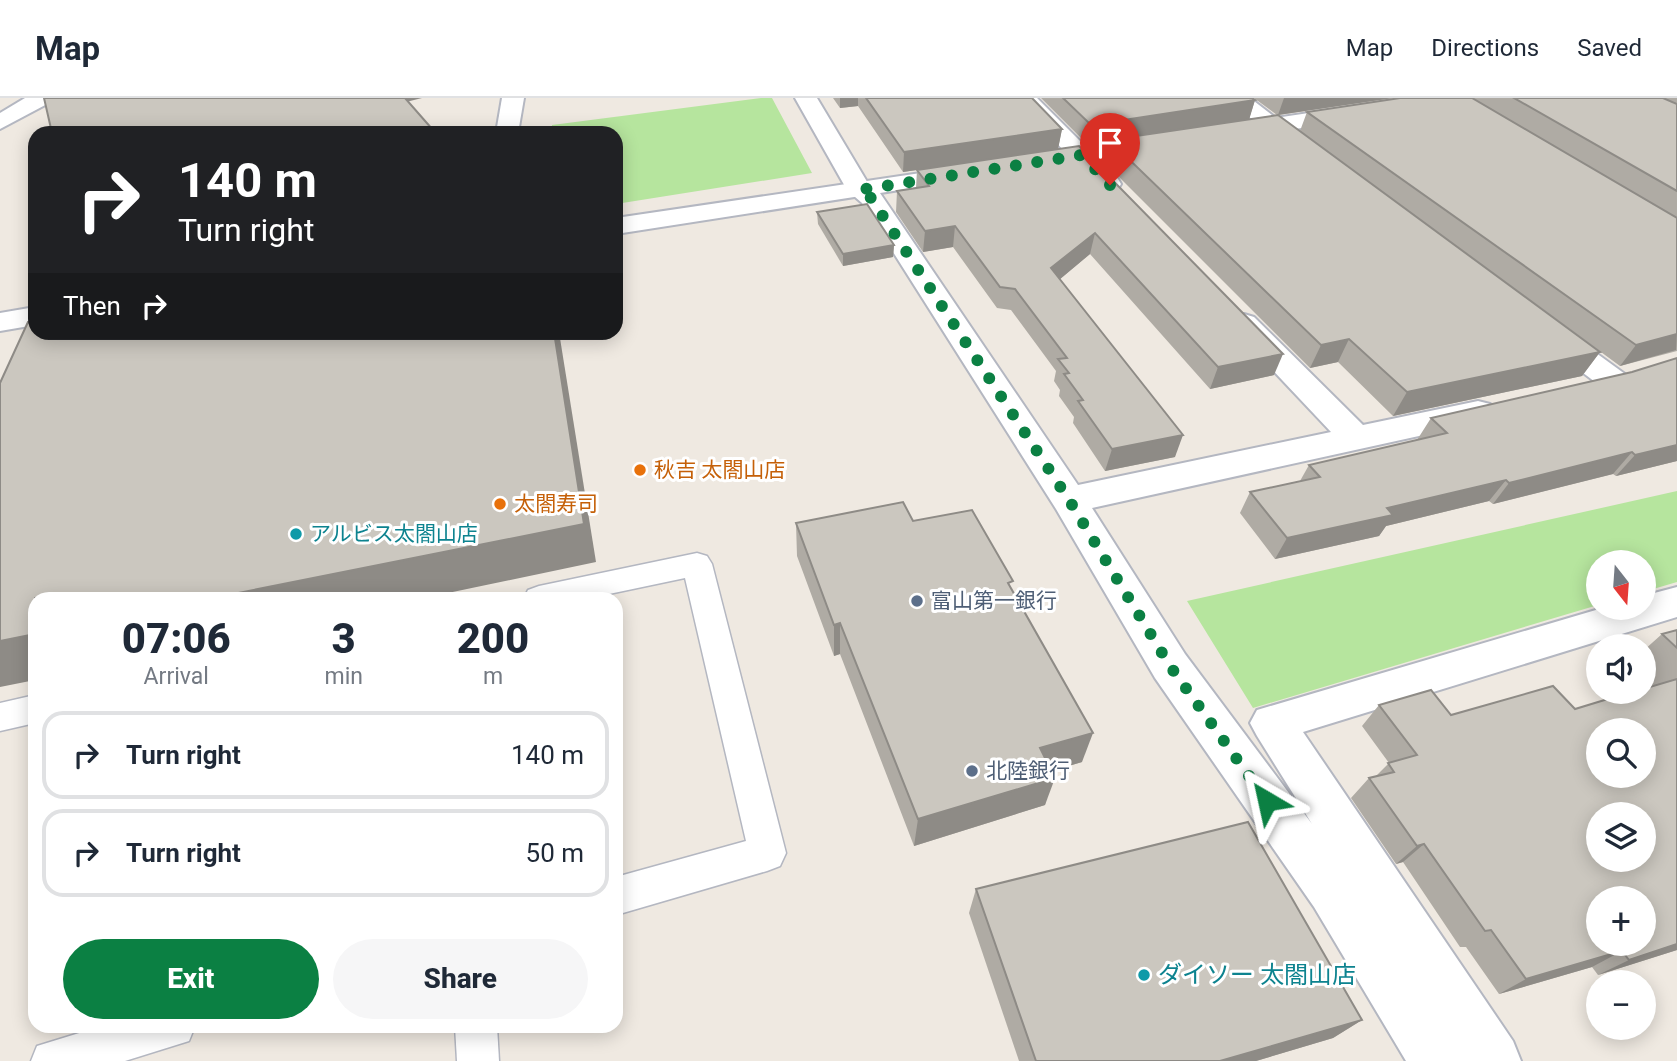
<!DOCTYPE html>
<html lang="en">
<head>
<meta charset="utf-8">
<style>
  :root { --surface:#fff; --page:#f6f6f7; --text:#1f2937; --muted:#747a83; --line:#e0e1e3; --accent:#0b8043 }
  body { margin:0; font-family:Roboto,"Noto Sans JP",sans-serif; background:var(--page); color:var(--text); height:100vh; display:flex; flex-direction:column; font-size:26px; white-space:nowrap }
  * { box-sizing:border-box; margin:0 }
  p { font-size:23px; color:var(--muted) }
  .icon { flex:none; width:38px; height:38px; fill:none; stroke:currentColor; stroke-width:2; stroke-linecap:round; stroke-linejoin:round }
  .map { position:relative; flex:1; overflow:hidden }
  .drawer { position:absolute; left:28px; top:494px; width:595px; height:441px; display:flex; flex-direction:column; background:var(--surface); border-radius:21px; box-shadow:0 4px 18px #0003 }
  .drawer>* { flex:none }
  .hud { position:absolute; left:28px; top:28px; width:595px; height:214px; border-radius:21px; box-shadow:0 4px 18px #0003; background:#202124; color:#fff; overflow:hidden }
  .needle { width:46px; rotate:163deg }
  .fabs { position:absolute; left:1586px; top:452px; display:grid; gap:14px }
  .fabs a { display:grid; place-items:center; width:70px; height:70px; border-radius:50%; background:var(--surface); box-shadow:0 4px 18px #0003; font-size:35px }
  .pin { position:absolute; display:grid; place-items:center; width:60px; height:60px; color:#fff; margin:-72px -30px; border-radius:50% 50% 50% 0; rotate:-45deg; box-shadow:0 0 7px #0007 }
  .pin .icon { rotate:45deg }
  .me { position:absolute; width:77px; margin:-38px; rotate:324deg; stroke-linejoin:round; filter:drop-shadow(0 0 5px #0008) }
  .turn { display:flex; align-items:center; gap:24px; height:147px; padding:0 35px; font-size:32px }
  .turn .icon { width:91px; height:91px; stroke-width:2.5 }
  .turn b { display:block; font-size:49px; line-height:60px }
  .then { display:flex; align-items:center; height:66px; padding:0 35px; background:#0003; gap:14px; font-size:26px }
  .eta { display:flex; justify-content:space-evenly; align-items:center; height:119px; text-align:center }
  .eta b { font-size:42px; font-weight:800; line-height:49px }
  .action { display:flex; gap:14px; margin-top:auto; padding:14px 35px }
  .action a { flex:1; height:80px; border-radius:42px; background:var(--accent); color:#fff; font-size:28px; font-weight:800; line-height:80px; text-align:center }
  .action a+a { background:var(--page); color:var(--text) }
  ul { padding:0; list-style:none }
  li { display:flex; align-items:center; gap:21px; height:88px; margin:0 14px 10px; padding:0 21px; border:4px solid var(--line); border-radius:21px }
  li div { flex:1 }
  li b { display:block; font-size:26px }
  li em { font-style:normal }
  header { display:flex; align-items:center; gap:42px; box-sizing:border-box; height:98px; padding:0 35px; background:var(--surface); border-bottom:2px solid var(--line) }
  header strong { font-size:33px }
  nav { display:flex; gap:38px; margin-inline-start:auto; font-size:24px }
  .map>svg:first-child { display:block }
  .green { fill:#b6e59e }
  .lines { fill:none; stroke-linecap:round; stroke-linejoin:round }
  .service-casing { stroke:#b4b7c1; stroke-width:3 }
  .minor-casing { stroke:#b4b7c1; stroke-width:4 }
  .tertiary-casing { stroke:#b4b7c1; stroke-width:4 }
  .service { fill:#fff; fill-rule:evenodd }
  .minor { fill:#fff; fill-rule:evenodd }
  .tertiary { fill:#fff; fill-rule:evenodd }
  .wall { fill:#afaba4 }
  .shaded-wall { fill:#8e8b86 }
  .building { fill:#cbc7bf; stroke:#8e8b86; stroke-width:2; fill-rule:evenodd }
  .route { stroke:#0b8043; stroke-width:12; stroke-dasharray:0 21.6 }
  .food-dot { fill:#e8710a; stroke:#fff; stroke-width:2.5 }
  .culture-dot { fill:#0f9aa8; stroke:#fff; stroke-width:2.5 }
  .service-dot { fill:#5c6f8a; stroke:#fff; stroke-width:2.5 }
  .labels { text-anchor:middle; stroke-width:6; stroke-linejoin:round; paint-order:stroke }
  .food-label { font-size:21px; fill:#c56008; stroke:#fff; text-anchor:start }
  .culture-label { font-size:21px; fill:#0d838f; stroke:#fff; text-anchor:start }
  .service-label { font-size:21px; fill:#4e5e75; stroke:#fff; text-anchor:start }
  .near-culture-label { font-size:24px; fill:#0d838f; stroke:#fff; text-anchor:start }
</style>
</head>
<body>
<header>
<strong>Map</strong>
<nav><a>Map</a><a>Directions</a><a>Saved</a></nav>
</header>
<div class="map">
<svg width="1677" height="963" viewBox="0 0 1677 963">
  <rect width="100%" height="100%" fill="#efe9e1"/>
  <g class="green">
    <path d="M761,0H772L812,75L616,106V35H551L552,27Z"/>
    <path d="M1677,393V484L1643,494V464H1598V507L1253,610L1187,503Z"/>
  </g>
  <g class="lines">
    <g class="service-casing">
      <g id="service">
        <path d="M697,455L707,458L712,466L786,755L780,768L767,773L616,817V779L746,743L685,480L590,500H524L528,492L539,488Z"/>
        <path d="M35,597V625L0,633V605Z"/>
        <path d="M102,928H195L189,943L125,963H31L37,948Z"/>
        <path d="M455,928H497L499,963H457Z"/>
      </g>
    </g>
    <g class="minor-casing">
      <g id="minor">
        <path d="M25,0H52L49,5L0,31V15Z"/>
        <path d="M795,0H817L869,87L880,95L1078,387L1331,334L1234,231L1229,225L1234,219L1244,216L1254,219L1363,327L1478,303L1490,306L1494,314L1490,322L1478,325L1092,410L1185,556L1312,726L1257,638L1250,625L1257,612L1606,509H1643V498L1677,489V519L1303,634L1513,943L1521,963H1406L1314,809L1155,580L1056,411L862,105L847,92Z"/>
        <path d="M1014,0H1037L1118,81L1121,86L1118,91L1109,93L1100,91Z"/>
        <path d="M1225,0H1250L1316,51L1312,56H1296Z"/>
        <path d="M1548,225L1559,228L1625,276L1630,283L1625,290L1614,293L1603,290L1537,240L1533,234L1537,228Z"/>
      </g>
    </g>
    <g class="tertiary-casing">
      <g id="tertiary">
        <path d="M502,0H524L518,35H496Z"/>
        <path d="M1410,0H1465L1462,5L1454,7L1235,40L1227,38L1224,33L1227,28L1235,26Z"/>
        <path d="M1158,38L1166,40L1170,45L1166,50L1034,71L1026,69L1022,64L1026,59L1034,57Z"/>
        <path d="M968,68L977,70L980,75L977,80L616,136V120Z"/>
        <path d="M35,209V227L0,233V215Z"/>
      </g>
    </g>
    <use href="#service" class="service"/>
    <use href="#minor" class="minor"/>
    <use href="#tertiary" class="tertiary"/>
  </g>
  <g class="wall">
    <path d="M833,0H1032L1062,31L1058,51L903,74L858,8L840,10Z"/>
    <path d="M1041,0H1252L1255,2L1249,21L1277,17L1254,0H1393L1278,17L1300,33L1307,14L1400,0H1677V253L1620,268L1372,86L1600,254L1582,278L1393,318L1338,264L1310,270L1104,64L1109,43L1087,46Z"/>
    <path d="M1079,48L1274,277L1210,291L1090,156L1060,181L1175,359L1105,373L1073,325L1074,319L1059,298L1060,292L1054,283L1056,273L1011,212L997,210L953,149L923,154L896,114L897,93L916,90L917,72Z"/>
    <path d="M817,114L894,147L893,159L843,168L818,126Z"/>
    <path d="M1632,274L1677,363L1616,378L1613,376L1493,406L1489,403L1386,428L1379,438L1275,461L1240,415L1250,394L1300,383L1309,367L1417,342L1431,320Z"/>
    <path d="M913,423L1011,491L1082,664L1052,673L1045,707L914,748L840,556L834,558L797,458L796,425Z"/>
    <path d="M1677,532V852L1598,877L1592,869L1499,896L1466,849H1460L1403,764L1396,766L1351,700L1369,680L1375,679L1389,665L1362,628L1379,607L1451,617L1575,611L1653,588L1647,582L1655,576L1643,564V553L1662,536Z"/>
    <path d="M976,791L1362,922L1333,940L1256,963H1019L969,815Z"/>
  </g>
  <g class="shaded-wall">
    <path d="M396,0H422L398,6Z"/>
    <path d="M840,0H858V8L840,10Z"/>
    <path d="M1284,0H1393L1278,17Z"/>
    <path d="M1255,2L1249,22L1087,46L1091,27Z"/>
    <path d="M1062,31L1058,51L903,74L904,54Z"/>
    <path d="M955,128L953,149L923,154L925,133Z"/>
    <path d="M1095,135L1090,156L1047,192L1051,170Z"/>
    <path d="M894,147L893,159L843,168V156Z"/>
    <path d="M554,234H559L596,464L424,500H213Z"/>
    <path d="M1677,236L1676,252L1620,268L1636,247Z"/>
    <path d="M1349,241L1338,264L1310,270L1321,247Z"/>
    <path d="M1600,254L1582,278L1393,318L1407,294Z"/>
    <path d="M1283,256L1274,277L1210,291L1218,269Z"/>
    <path d="M1183,337L1175,359L1105,373L1112,351Z"/>
    <path d="M1677,347V363L1616,378L1635,357Z"/>
    <path d="M1632,354L1613,376L1493,406L1509,385Z"/>
    <path d="M1506,382L1489,403L1386,428L1379,438L1275,461L1287,440L1387,410Z"/>
    <path d="M840,525V556L834,558V527Z"/>
    <path d="M35,536V582L0,589V543Z"/>
    <path d="M1093,635L1082,664L1031,679L1040,650Z"/>
    <path d="M1055,680L1045,707L914,748L918,721Z"/>
    <path d="M1424,746L1403,764L1396,766L1417,748Z"/>
    <path d="M1677,846V852L1598,877L1629,862Z"/>
    <path d="M1622,853L1592,869L1499,896L1526,881Z"/>
    <path d="M1362,922L1333,940L1256,963H1220Z"/>
  </g>
  <g class="building">
    <path d="M44,0H405L433,32L421,35H52Z"/>
    <path d="M866,0H1032L1062,31L904,54Z"/>
    <path d="M1063,0H1252L1255,2L1091,27Z"/>
    <path d="M1400,0H1472L1677,120V236L1636,247L1307,14Z"/>
    <path d="M1514,0H1663L1677,6V93Z"/>
    <path d="M1278,17L1600,254L1407,294L1349,241L1321,247L1109,42Z"/>
    <path d="M1079,48L1283,256L1218,269L1095,135L1051,170L1183,337L1112,351L1078,303L1083,302L1064,276L1069,275L1058,261L1067,260L1015,191L1000,189L955,128L925,133L897,93L929,88L917,72Z"/>
    <path d="M867,106L894,147L843,156L817,114Z"/>
    <path d="M35,223V234H554L584,426L213,500H35V536L0,543V285L28,224Z"/>
    <path d="M1677,260V347L1635,357L1632,354L1509,385L1506,382L1387,410L1393,417L1287,440L1250,394L1320,379L1309,367L1447,335L1431,320L1632,274Z"/>
    <path d="M903,404L913,423L972,412L1013,483L1008,485L1093,635L1040,650L1055,680L918,721L840,525L834,527L796,425Z"/>
    <path d="M1677,532V550L1662,536Z"/>
    <path d="M1677,581V846L1629,862L1622,853L1526,881L1491,832L1485,833L1424,746L1417,748L1369,680L1394,674L1388,665L1417,657L1379,607L1431,592L1451,617L1553,588L1575,611L1634,593H1643V591ZM1598,632H1643V677H1598ZM1598,716H1643V761H1598ZM1598,800H1643V845H1598Z"/>
    <path d="M1248,724L1362,922L1220,963H1036L976,791Z"/>
  </g>
  <g class="lines">
    <path class="route" d="M1110,87L1082,57L859,92L871,100L1069,402L1170,568L1267,703"/>
  </g>
  <g class="food-dot">
    <circle cx="640" cy="372" r="7"/>
    <circle cx="500" cy="406" r="7"/>
  </g>
  <g class="culture-dot">
    <circle cx="296" cy="436" r="7"/>
    <circle cx="1144" cy="877" r="7"/>
  </g>
  <g class="service-dot">
    <circle cx="917" cy="503" r="7"/>
    <circle cx="972" cy="673" r="7"/>
  </g>
  <g class="labels">
    <g class="food-label">
      <text x="654" y="379">秋吉 太閤山店</text>
      <text x="514" y="413">太閤寿司</text>
    </g>
    <g class="culture-label">
      <text x="310" y="443">アルビス太閤山店</text>
    </g>
    <g class="service-label">
      <text x="931" y="510">富山第一銀行</text>
      <text x="986" y="680">北陸銀行</text>
    </g>
    <g class="near-culture-label">
      <text x="1158" y="885">ダイソー 太閤山店</text>
    </g>
  </g>
</svg>
<div class="fabs">
<a><svg class="needle" viewBox="-14 -14 28 28"><path d="M0-13l5 13h-10z" fill="#e53935"/><path d="M0 13l5-13h-10z" fill="#747a83"/></svg></a>
<a><svg class="icon" aria-label="sound" viewBox="0 0 24 24"><path d="M4 9h4l5-4v14l-5-4H4zM17 9q2 3 0 6"/></svg></a>
<a><svg class="icon" aria-label="search" viewBox="0 0 24 24"><circle cx="10" cy="10" r="6"/><path d="M15 15l6 6"/></svg></a>
<a><svg class="icon" aria-label="layers" viewBox="0 0 24 24"><path d="M12 4l9 5-9 5-9-5zM3 14l9 5 9-5"/></svg></a>
<a>+</a>
<a>−</a>
</div>
<div class="pin" style="left:1110px;top:87px;background:#d93025"><svg class="icon" aria-label="arrive" viewBox="0 0 24 24"><path d="M6 21V4h12l-3 4 3 4H6"/></svg></div>
<svg class="me" style="left:1267px;top:703px" viewBox="-20 -20 40 40"><path d="M0-17L14 15 0 8-14 15z" fill="#0b8043" stroke="#fff" stroke-width="4"/></svg>
<div class="hud">
<div class="turn"><svg class="icon" aria-label="right" viewBox="0 0 24 24"><path d="M7 20v-9h11M14 6l5 5-5 5"/></svg><div><b>140 m</b>Turn right</div></div>
<div class="then">Then<svg class="icon" aria-label="right" viewBox="0 0 24 24"><path d="M7 20v-9h11M14 6l5 5-5 5"/></svg></div>
</div>
<section class="drawer">
<div class="eta">
<div><b>07:06</b><p>Arrival</p></div>
<div><b>3</b><p>min</p></div>
<div><b>200</b><p>m</p></div>
</div>
<ul>
<li><svg class="icon" aria-label="right" viewBox="0 0 24 24"><path d="M7 20v-9h11M14 6l5 5-5 5"/></svg><div><b>Turn right</b></div><em>140 m</em></li>
<li><svg class="icon" aria-label="right" viewBox="0 0 24 24"><path d="M7 20v-9h11M14 6l5 5-5 5"/></svg><div><b>Turn right</b></div><em>50 m</em></li>
</ul>
<div class="action"><a>Exit</a><a>Share</a></div>
</section>
</div>
</body>
</html>
